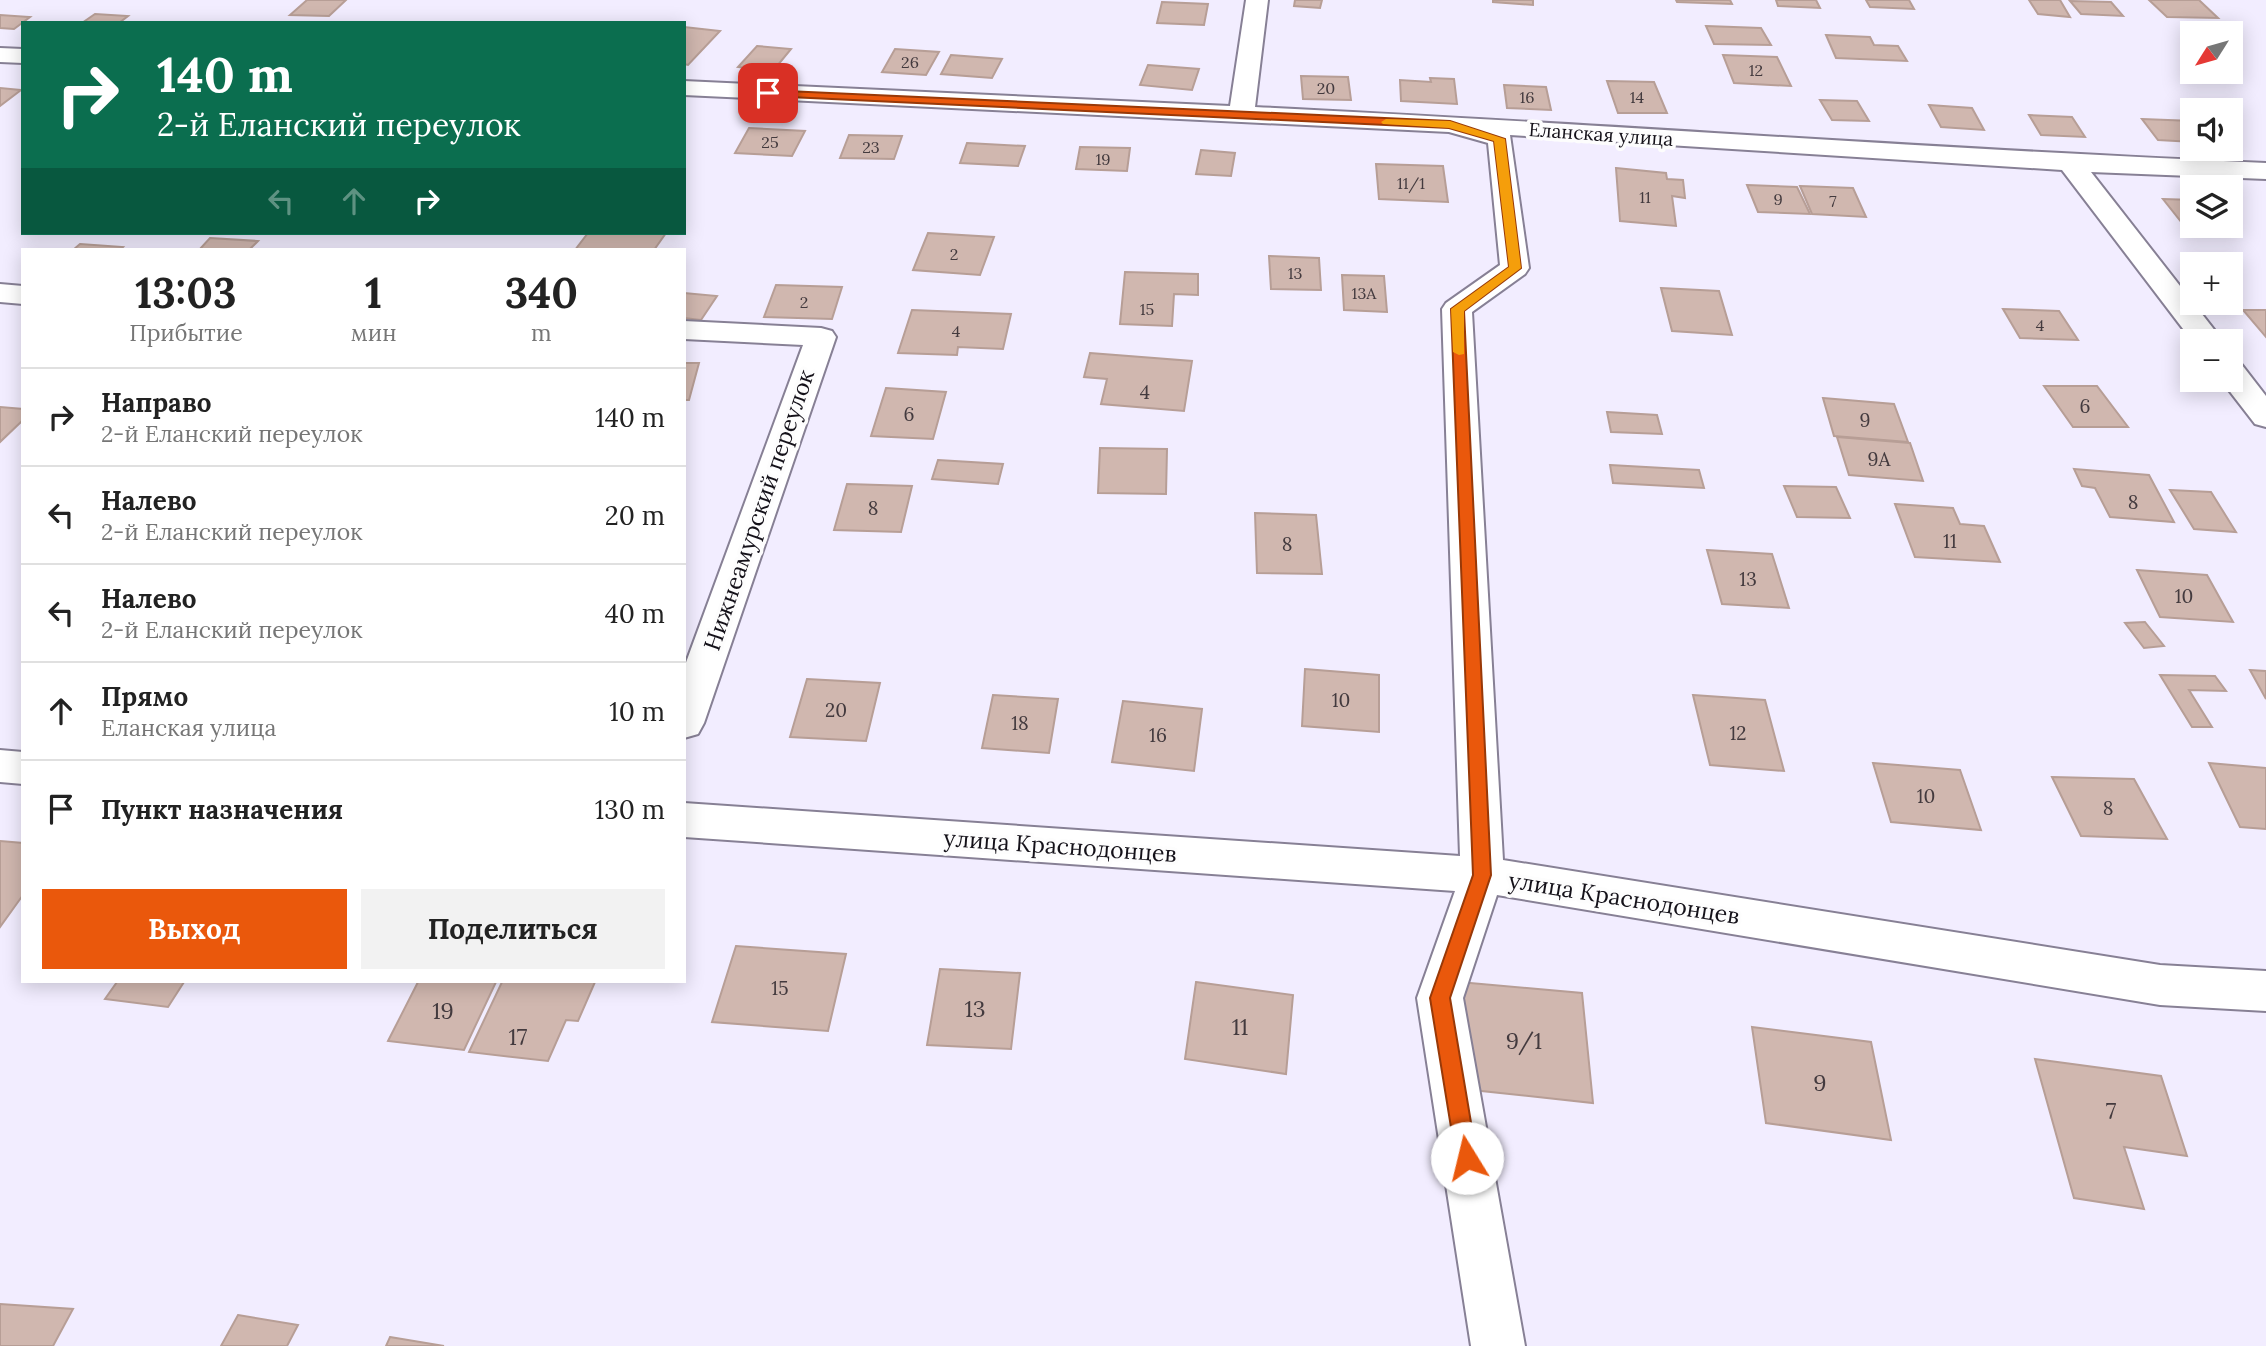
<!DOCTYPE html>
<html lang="ru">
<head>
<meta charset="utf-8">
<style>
  :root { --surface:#fff; --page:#f2f2f2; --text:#222; --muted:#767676; --line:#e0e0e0; --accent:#ea580c }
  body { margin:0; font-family:Lora,serif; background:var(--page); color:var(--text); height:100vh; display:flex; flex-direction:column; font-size:26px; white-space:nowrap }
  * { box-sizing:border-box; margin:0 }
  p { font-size:23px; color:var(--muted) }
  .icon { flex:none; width:38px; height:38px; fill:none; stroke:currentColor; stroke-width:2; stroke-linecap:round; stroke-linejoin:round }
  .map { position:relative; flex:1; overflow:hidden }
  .drawer { position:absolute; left:21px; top:248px; width:665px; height:735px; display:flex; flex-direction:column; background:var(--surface); border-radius:0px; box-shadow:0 4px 18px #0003 }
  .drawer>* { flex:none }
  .guide { position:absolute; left:21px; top:21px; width:665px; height:214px; border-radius:0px; box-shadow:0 4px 18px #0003; background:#0b6e4f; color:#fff; overflow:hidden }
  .needle { width:46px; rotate:233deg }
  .controls { position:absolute; left:2180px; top:21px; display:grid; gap:14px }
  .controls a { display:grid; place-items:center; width:63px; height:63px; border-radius:0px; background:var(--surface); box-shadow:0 4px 18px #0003; font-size:35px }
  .pin { position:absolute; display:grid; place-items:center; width:60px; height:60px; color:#fff; margin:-30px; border-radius:14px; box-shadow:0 4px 10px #0006 }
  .me { position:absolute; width:77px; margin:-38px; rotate:351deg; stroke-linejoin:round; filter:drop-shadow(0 0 5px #0008) }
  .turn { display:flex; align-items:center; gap:24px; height:147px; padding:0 21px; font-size:32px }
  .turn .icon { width:91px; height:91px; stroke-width:2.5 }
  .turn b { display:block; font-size:49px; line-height:60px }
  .lanes { display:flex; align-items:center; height:66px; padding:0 21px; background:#0003; justify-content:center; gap:35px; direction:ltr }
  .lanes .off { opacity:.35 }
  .eta { display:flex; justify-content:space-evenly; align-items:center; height:119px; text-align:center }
  .eta b { font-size:42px; font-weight:700; line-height:49px }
  .action { display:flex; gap:14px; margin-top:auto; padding:14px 21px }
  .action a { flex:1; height:80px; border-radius:0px; background:var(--accent); color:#fff; font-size:28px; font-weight:700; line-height:80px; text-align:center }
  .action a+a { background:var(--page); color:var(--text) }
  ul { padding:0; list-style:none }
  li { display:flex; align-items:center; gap:21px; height:98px; padding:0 21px; border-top:2px solid var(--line) }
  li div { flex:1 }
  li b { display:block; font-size:26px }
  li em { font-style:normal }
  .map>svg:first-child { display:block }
  .building { fill:#d0b7af; stroke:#b79e96; stroke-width:2 }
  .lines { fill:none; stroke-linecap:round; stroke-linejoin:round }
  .minor-casing { stroke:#878095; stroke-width:4 }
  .minor { fill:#fff; fill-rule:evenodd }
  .route { fill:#ea580c; stroke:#983908; stroke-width:2 }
  .slow { fill:#f59e0b }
  .labels { text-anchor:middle; stroke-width:7; stroke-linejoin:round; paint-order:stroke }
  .far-number-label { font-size:16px; fill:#433a3e }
  .far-street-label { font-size:19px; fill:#141119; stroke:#fdfdfd }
  .number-label { font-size:19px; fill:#433a3e }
  .street-label { font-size:23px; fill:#141119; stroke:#fdfdfd }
  .near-number-label { font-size:23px; fill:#433a3e }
</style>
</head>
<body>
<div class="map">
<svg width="2266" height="1346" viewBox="0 0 2266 1346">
  <rect width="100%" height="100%" fill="#f2edff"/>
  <g class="building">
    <path d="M307,0H346L329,16L290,15Z"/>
    <path d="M1295,0H1322L1320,8L1294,6Z"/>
    <path d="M1493,0H1533V5L1493,2Z"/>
    <path d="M1676,0H1730L1732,4L1677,2Z"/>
    <path d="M1776,0H1816L1820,8L1778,6Z"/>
    <path d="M1866,0H1909L1914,9L1870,7Z"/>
    <path d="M2029,0H2060L2070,17L2038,14Z"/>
    <path d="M2149,0H2199L2218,18L2167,17Z"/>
    <path d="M2070,1L2111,2L2123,16L2081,14Z"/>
    <path d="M1162,2L1208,4L1204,25L1157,23Z"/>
    <path d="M95,14L128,16L119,23H82Z"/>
    <path d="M0,15L30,17L14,29L0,28Z"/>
    <path d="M1706,26L1761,28L1771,45L1714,44Z"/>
    <path d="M684,27L720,31L688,65L684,64Z"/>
    <path d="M1826,35L1870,37L1874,45L1898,46L1907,61L1836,58Z"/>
    <path d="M757,46L791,49L773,71L738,67Z"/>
    <path d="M895,49L939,52L926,75L882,72Z"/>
    <path d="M951,55L1002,59L992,78L941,74Z"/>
    <path d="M1723,55L1777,57L1791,86L1734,83Z"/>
    <path d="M1148,65L1199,69L1192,90L1140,85Z"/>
    <path d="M1301,76L1348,77L1351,100L1303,99Z"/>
    <path d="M1430,78L1454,79L1457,104L1401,101L1400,80L1431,82Z"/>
    <path d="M1607,81L1654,82L1667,113H1618Z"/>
    <path d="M1504,85L1546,87L1551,110L1507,108Z"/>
    <path d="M0,88L21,90L0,106Z"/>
    <path d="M1820,100L1857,101L1869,121L1832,120Z"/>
    <path d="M1929,105L1972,108L1984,130L1941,127Z"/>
    <path d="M2029,115L2072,117L2085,137L2041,135Z"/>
    <path d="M2142,119L2193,121V142L2158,140Z"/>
    <path d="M749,128L805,131L792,156L735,153Z"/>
    <path d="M849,135L902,136L894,159L840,158Z"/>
    <path d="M967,143L1025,146L1018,166L960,163Z"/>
    <path d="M1080,147L1130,148L1127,171L1076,169Z"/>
    <path d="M1201,150L1235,153L1231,176L1196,174Z"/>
    <path d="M1376,164L1443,166L1448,202L1379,199Z"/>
    <path d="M1616,168L1666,173L1667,179L1683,180L1685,198L1672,196L1676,226L1620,221Z"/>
    <path d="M1747,185L1797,187L1810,214L1758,212Z"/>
    <path d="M1800,186L1853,188L1866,217L1812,214Z"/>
    <path d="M2163,199L2193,200V226H2230L2237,235L2190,233Z"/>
    <path d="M588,233H666L654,250H575Z"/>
    <path d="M928,233L994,237L980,275L913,270Z"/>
    <path d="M210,238L258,241L249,250H199Z"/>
    <path d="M80,244L123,247L120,250H73Z"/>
    <path d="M1269,256L1319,258L1321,290L1271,289Z"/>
    <path d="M1125,272L1198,274V295L1174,294L1172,326L1120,324Z"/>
    <path d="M1342,275L1384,276L1387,312L1344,310Z"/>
    <path d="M776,285L842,287L832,319L764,317Z"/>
    <path d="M1661,288L1719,291L1732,335L1672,331Z"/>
    <path d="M684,293L717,296L701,320L684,318Z"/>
    <path d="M2003,309L2059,311L2078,340L2020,338Z"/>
    <path d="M912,310L1011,314L1003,349L958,347L957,355L898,353Z"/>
    <path d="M2243,310H2266V337Z"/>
    <path d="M1090,353L1192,361L1184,411L1101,404L1107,379L1084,377Z"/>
    <path d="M684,363H699L689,400H684Z"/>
    <path d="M2044,386H2097L2128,427H2073Z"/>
    <path d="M886,388L946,392L933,439L871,436Z"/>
    <path d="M1823,398L1894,404L1908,442L1834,436Z"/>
    <path d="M0,407L23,409V420L0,442Z"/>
    <path d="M1607,412L1657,415L1662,434L1611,432Z"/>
    <path d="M1837,437L1910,443L1923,481L1849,475Z"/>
    <path d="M1100,448L1167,449L1166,494L1098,493Z"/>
    <path d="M938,460L1003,464L998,484L932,479Z"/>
    <path d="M1610,465L1699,470L1704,488L1613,483Z"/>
    <path d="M2074,469L2149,475L2174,522L2110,517L2095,488L2082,486Z"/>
    <path d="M847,484L912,486L901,532L834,530Z"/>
    <path d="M1784,486L1836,487L1850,518L1797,517Z"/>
    <path d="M2170,490L2211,492L2236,532L2194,529Z"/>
    <path d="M1895,504L1953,508L1960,524L1984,526L2000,562L1915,557Z"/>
    <path d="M1255,513L1316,515L1322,574L1257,573Z"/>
    <path d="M1707,550L1772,554L1789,608L1722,604Z"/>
    <path d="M2137,570L2207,575L2233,622L2160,617Z"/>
    <path d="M2145,622L2164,646L2144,648L2125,623Z"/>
    <path d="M1305,669L1379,675V732L1302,726Z"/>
    <path d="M2250,670L2266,671V699Z"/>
    <path d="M2160,675L2215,676L2226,691L2189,690L2212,727H2192Z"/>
    <path d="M807,679L880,683L866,741L790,737Z"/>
    <path d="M993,695L1058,699L1049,753L982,748Z"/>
    <path d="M1693,695L1765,700L1784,771L1710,765Z"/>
    <path d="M1123,701L1202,709L1194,771L1112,762Z"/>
    <path d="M1873,763L1960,770L1981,830L1891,822Z"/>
    <path d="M2209,763L2266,768V829L2240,827Z"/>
    <path d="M2052,777L2134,779L2167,839L2081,836Z"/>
    <path d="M0,841L23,843V895L0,927Z"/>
    <path d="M736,946L846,954L828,1031L712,1022Z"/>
    <path d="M940,969L1020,973L1011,1049L927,1045Z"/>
    <path d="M117,982H184L168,1007L105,999Z"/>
    <path d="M418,982H496L464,1050L388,1041Z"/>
    <path d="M502,982H595L578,1021L566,1020L548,1061L469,1052Z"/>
    <path d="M1196,982L1293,995L1286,1074L1185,1059Z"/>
    <path d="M1459,982L1582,993L1593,1103L1463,1089Z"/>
    <path d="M1752,1027L1871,1042L1891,1140L1766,1123Z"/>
    <path d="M2035,1059L2161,1076L2187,1156L2124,1147L2144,1209L2074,1198Z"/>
    <path d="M0,1304L73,1309L53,1346H0Z"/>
    <path d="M238,1315L298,1325L287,1346H221Z"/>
    <path d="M390,1337L444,1346H386Z"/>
  </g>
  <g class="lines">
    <g class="minor-casing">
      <g id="minor">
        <path d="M1246,0H1268L1255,107C1592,123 1929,149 2266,163V179L2091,172L2223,341L2193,342L2062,170L1510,135L1529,268L1525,274L1472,312L1503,860L2160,965L2266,971V1011L2160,1005L1497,895L1463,998L1525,1346H1471L1417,998L1455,891L684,837V803L1460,856L1442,309L1446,303L1500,265L1488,143L1449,132L684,95V81L1230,106Z"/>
        <path d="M0,48L23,49V63L0,62Z"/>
        <path d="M0,284L23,286V304L0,302Z"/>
        <path d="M684,321L821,328L832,331L836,337L704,723L698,734L684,738V668L803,345L684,339Z"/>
        <path d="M2231,363L2242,365L2266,396V427L2255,424L2221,380H2231Z"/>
        <path d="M0,750L23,752V784L0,782Z"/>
      </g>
    </g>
    <use href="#minor" class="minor"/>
  </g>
  <path class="route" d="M764,90L1450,121L1505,139L1521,268L1464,311L1491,875L1450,998L1477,1158L1474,1165L1467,1168L1459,1165L1456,1158L1430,998L1473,875L1451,309L1509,267L1494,141L1449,128L768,96L763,93Z"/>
  <path class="slow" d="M1386,119L1450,121L1505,139L1521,268L1464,311V354L1459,355L1453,352L1451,309L1509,267L1494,141L1449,128L1383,124L1381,122Z"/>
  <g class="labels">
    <g class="far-number-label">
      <text x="910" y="68">26</text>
      <text x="1756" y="76">12</text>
      <text x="1326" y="94">20</text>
      <text x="1527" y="103">16</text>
      <text x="1637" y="103">14</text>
      <text x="770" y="148">25</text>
      <text x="871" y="153">23</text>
      <text x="1103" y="165">19</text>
      <text x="1411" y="189">11/1</text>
      <text x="1645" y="203">11</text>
      <text x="1778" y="205">9</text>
      <text x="1833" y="207">7</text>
      <text x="954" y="260">2</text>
      <text x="1295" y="279">13</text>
      <text x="1364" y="299">13А</text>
      <text x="804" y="308">2</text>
      <text x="1147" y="315">15</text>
      <text x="2040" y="331">4</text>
      <text x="956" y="337">4</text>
    </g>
    <g class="far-street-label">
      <text transform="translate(1601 134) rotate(4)" y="7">Еланская улица</text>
    </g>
    <g class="number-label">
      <text x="1145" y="399">4</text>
      <text x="2085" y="413">6</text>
      <text x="909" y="421">6</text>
      <text x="1865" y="427">9</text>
      <text x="1879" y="466">9А</text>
      <text x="2133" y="509">8</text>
      <text x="873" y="515">8</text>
      <text x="1950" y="548">11</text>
      <text x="1287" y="551">8</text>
      <text x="1748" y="586">13</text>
      <text x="2184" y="603">10</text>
      <text x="1341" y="707">10</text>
      <text x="836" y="717">20</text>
      <text x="1020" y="730">18</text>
      <text x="1738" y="740">12</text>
      <text x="1158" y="742">16</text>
      <text x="1926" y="803">10</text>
      <text x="2108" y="815">8</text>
      <text x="780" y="995">15</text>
    </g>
    <g class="street-label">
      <text transform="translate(759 510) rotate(-71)" y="8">Нижнеамурский переулок</text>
      <text transform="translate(1060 846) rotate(4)" y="8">улица Краснодонцев</text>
      <text transform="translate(1624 898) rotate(9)" y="8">улица Краснодонцев</text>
    </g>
    <g class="near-number-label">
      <text x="975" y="1017">13</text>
      <text x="443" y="1019">19</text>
      <text x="1240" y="1035">11</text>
      <text x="518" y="1045">17</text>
      <text x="1524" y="1049">9/1</text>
      <text x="1820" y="1091">9</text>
      <text x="2111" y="1119">7</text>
    </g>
  </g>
</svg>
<div class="controls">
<a><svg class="needle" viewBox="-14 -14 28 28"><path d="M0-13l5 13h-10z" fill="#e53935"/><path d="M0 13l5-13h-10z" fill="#767676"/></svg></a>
<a><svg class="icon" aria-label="sound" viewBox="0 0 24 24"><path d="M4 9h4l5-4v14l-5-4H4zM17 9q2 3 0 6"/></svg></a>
<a><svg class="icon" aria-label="layers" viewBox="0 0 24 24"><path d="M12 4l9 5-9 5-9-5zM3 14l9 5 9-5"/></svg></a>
<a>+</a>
<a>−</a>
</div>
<div class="pin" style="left:768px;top:93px;background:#d93025"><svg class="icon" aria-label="arrive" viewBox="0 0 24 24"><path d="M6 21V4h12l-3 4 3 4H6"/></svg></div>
<svg class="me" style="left:1467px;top:1158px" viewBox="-20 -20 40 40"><circle r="19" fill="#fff"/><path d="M0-13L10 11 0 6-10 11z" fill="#ea580c"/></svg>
<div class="guide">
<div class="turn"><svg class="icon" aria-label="right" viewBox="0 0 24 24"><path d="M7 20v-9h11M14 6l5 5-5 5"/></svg><div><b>140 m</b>2-й Еланский переулок</div></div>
<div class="lanes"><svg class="icon off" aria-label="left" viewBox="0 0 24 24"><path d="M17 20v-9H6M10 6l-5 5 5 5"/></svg><svg class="icon off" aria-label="ahead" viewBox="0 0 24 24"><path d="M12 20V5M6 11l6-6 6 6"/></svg><svg class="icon" aria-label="right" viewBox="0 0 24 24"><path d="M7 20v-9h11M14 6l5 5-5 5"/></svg></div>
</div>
<section class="drawer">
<div class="eta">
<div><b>13:03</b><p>Прибытие</p></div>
<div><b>1</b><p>мин</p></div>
<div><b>340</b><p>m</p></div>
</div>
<ul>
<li><svg class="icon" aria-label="right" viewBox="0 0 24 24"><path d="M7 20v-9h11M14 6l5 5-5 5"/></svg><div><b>Направо</b><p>2-й Еланский переулок</p></div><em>140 m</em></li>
<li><svg class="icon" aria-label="left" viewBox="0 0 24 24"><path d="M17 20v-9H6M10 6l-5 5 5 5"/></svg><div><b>Налево</b><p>2-й Еланский переулок</p></div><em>20 m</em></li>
<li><svg class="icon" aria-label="left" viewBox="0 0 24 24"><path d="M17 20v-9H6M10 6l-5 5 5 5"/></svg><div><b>Налево</b><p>2-й Еланский переулок</p></div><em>40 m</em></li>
<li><svg class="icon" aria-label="ahead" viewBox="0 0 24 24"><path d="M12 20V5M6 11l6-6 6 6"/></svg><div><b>Прямо</b><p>Еланская улица</p></div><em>10 m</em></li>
<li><svg class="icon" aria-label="arrive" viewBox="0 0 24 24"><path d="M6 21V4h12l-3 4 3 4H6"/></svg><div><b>Пункт назначения</b></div><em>130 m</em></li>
</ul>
<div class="action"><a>Выход</a><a>Поделиться</a></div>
</section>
</div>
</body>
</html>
